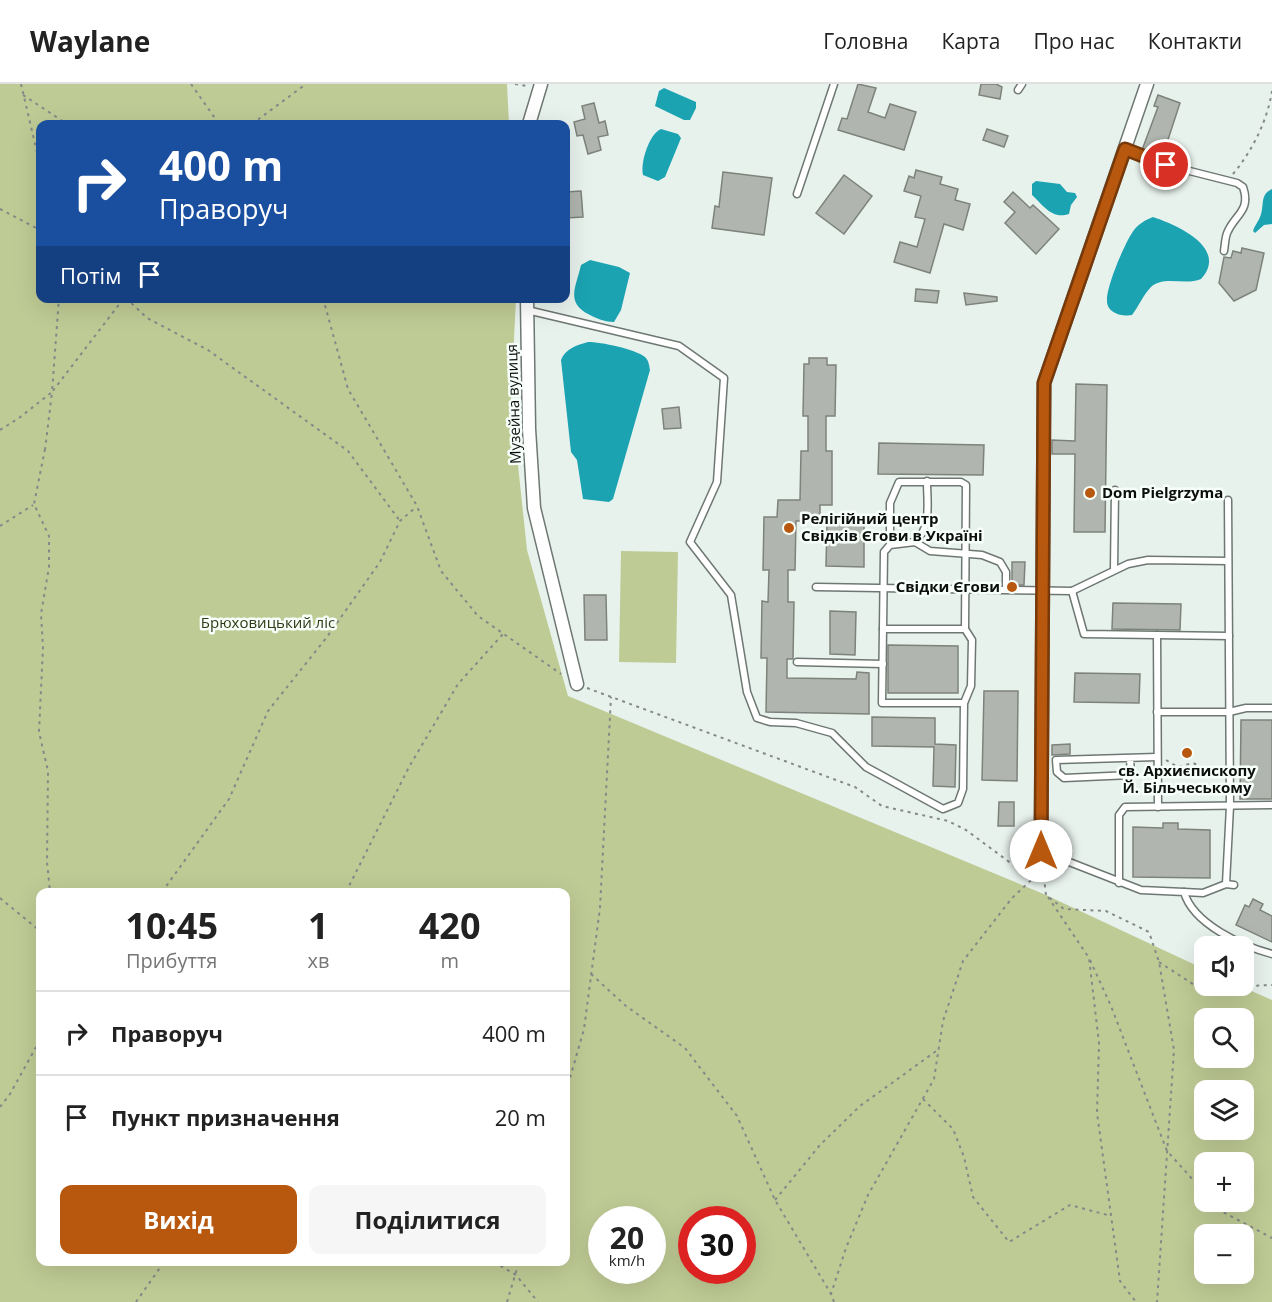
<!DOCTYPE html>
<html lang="uk">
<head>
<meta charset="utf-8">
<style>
  :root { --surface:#fff; --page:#f6f6f6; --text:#222; --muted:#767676; --line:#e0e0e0; --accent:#b7580e }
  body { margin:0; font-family:"Open Sans",sans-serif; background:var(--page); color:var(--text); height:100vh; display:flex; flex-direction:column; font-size:22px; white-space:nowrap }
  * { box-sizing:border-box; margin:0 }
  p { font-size:20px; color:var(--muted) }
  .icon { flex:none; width:33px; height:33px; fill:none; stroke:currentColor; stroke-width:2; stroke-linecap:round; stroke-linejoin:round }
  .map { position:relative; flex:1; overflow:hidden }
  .drawer { position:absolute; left:36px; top:804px; width:534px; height:378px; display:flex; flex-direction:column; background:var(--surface); border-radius:12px; box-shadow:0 6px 24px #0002 }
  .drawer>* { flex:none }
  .guide { position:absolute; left:36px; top:36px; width:534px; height:183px; border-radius:12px; box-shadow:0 6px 24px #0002; background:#1a4fa0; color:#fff; overflow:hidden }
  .buttons { position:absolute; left:1194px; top:852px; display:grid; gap:12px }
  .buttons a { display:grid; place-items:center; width:60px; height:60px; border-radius:12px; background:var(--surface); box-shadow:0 6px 24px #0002; font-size:30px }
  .speed { position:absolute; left:588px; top:1122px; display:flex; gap:12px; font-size:30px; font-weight:700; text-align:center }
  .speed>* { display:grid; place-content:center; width:78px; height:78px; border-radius:50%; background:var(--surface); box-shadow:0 6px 24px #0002; line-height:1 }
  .speed small { font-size:15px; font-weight:400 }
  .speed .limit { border:9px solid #d22; background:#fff; color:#111 }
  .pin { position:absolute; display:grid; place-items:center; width:51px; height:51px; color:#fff; margin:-26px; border:3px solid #fff; border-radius:50%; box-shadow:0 2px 6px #0007 }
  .me { position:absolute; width:66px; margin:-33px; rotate:0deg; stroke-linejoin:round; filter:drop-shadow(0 0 4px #0008) }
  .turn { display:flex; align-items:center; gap:21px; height:126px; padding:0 24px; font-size:27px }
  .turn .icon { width:78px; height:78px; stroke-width:2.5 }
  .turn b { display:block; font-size:42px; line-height:51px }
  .then { display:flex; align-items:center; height:57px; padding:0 24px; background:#0003; gap:12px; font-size:22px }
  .eta { display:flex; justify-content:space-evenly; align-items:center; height:102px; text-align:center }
  .eta b { font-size:36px; font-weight:700; line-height:42px }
  .action { display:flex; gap:12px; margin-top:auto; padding:12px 24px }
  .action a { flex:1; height:69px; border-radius:12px; background:var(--accent); color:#fff; font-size:24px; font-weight:700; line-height:69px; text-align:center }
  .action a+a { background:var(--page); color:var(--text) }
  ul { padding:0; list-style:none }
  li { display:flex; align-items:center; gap:18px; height:84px; padding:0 24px; border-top:2px solid var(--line) }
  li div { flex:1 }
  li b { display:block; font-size:22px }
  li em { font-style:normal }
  header { display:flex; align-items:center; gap:36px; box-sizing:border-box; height:84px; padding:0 30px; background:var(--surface); border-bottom:2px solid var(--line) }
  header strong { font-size:28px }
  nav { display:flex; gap:33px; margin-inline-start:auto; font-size:21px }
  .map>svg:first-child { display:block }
  .green { fill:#bfcb95; fill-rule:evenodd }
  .water { fill:#1ba3b2 }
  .building { fill:#b0b6af; stroke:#7d827b; stroke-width:1.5 }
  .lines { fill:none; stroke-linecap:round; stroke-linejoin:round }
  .service-casing { stroke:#6e7772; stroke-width:9 }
  .minor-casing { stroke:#6e7772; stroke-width:15 }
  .path { stroke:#848a87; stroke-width:2; stroke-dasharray:3 4.5; stroke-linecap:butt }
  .service { stroke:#fff; stroke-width:6 }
  .minor { stroke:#fff; stroke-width:12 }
  .route-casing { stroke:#773909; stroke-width:15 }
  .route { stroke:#b7580e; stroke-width:10 }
  .poi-dot { fill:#b7580e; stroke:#f7fffa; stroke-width:2 }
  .labels { text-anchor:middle; stroke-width:5; stroke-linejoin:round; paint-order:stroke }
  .street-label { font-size:15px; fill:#0c0f0d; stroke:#f7fffa }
  .poi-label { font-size:15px; font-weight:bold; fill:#0c0f0d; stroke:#f7fffa; text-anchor:start }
  .park-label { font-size:15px; fill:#323815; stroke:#f7fffa }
</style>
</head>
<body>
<header>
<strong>Waylane</strong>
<nav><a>Головна</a><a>Карта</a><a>Про нас</a><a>Контакти</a></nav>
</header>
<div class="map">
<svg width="1272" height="1218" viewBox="0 0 1272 1218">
  <rect width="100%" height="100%" fill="#e8f2ed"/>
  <g class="green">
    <path d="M0,0H507L509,40H40V214L516,215L511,315L527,466L568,612L1046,811L1204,885V902H1240L1272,916V1218H0ZM40,808H566V1178H40ZM1204,934H1244V974H1204ZM1204,1006H1244V1046H1204ZM1204,1078H1244V1118H1204ZM602,1136H652V1186H602ZM692,1136H742V1186H692ZM1204,1150H1244V1190H1204Z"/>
    <path d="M621,467L678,468L676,579L619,578Z"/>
  </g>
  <g class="water">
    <path d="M664,4L696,18V24L690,36H684L655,22L659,7Z"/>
    <path d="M661,45L678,50L681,54L665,93L658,97L643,91C640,79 649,50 661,45Z"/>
    <path d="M1036,97L1060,100L1067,108L1075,109L1077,113L1071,121L1069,130C1052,136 1043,121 1032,111V100Z"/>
    <path d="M1272,105V140L1264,141L1255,149L1253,147C1255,141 1258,138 1260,133C1265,122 1259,111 1272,105Z"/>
    <path d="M1153,133C1177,141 1229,164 1201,195C1185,202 1164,191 1151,203C1143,211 1139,222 1132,231C1122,233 1107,229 1107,217C1106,203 1125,158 1134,146C1139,140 1145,136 1153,133Z"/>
    <path d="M590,176L619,183L630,189L621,226L614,238C605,238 598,235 590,231C565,219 576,203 581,181Z"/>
    <path d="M588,258C601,258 635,265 645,273C649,277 649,281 650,286L613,415L609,418L583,415L577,376L571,368L561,276C565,265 577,261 588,258Z"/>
  </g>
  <g class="building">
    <path d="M858,0L876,4L868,28L885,34L890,20L916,28L904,66L838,46L842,34L847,35Z"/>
    <path d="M981,0H996L1002,3L1000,15L979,11Z"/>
    <path d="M1158,11L1180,19L1162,74L1142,66L1158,23L1154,22Z"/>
    <path d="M594,19L599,39L605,37L608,51L598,53L601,66L588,70L583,51L577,52L574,38L585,35L582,22Z"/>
    <path d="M987,45L1008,52L1004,63L983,56Z"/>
    <path d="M916,86L942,93L940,100L958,105L955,116L970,120L963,146L944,140L930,189L894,178L900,158L917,163L925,135L915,133L921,112L904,107L909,92L914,94Z"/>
    <path d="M723,88L772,94L764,151L712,144L715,122L719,123Z"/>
    <path d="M844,91L872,112L844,150L816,129Z"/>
    <path d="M581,107L583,133L566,134V108Z"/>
    <path d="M1013,108L1030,124L1033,121L1059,145L1036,170L1005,139L1015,128L1004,118Z"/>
    <path d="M1242,164L1264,169L1256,206L1234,217L1219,199L1224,173L1231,174L1233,167L1241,169Z"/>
    <path d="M916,205L939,207L937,219L915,217Z"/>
    <path d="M964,209L997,213V217L966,221Z"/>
    <path d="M809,274H827V281H836L835,332H826V367H832V421H820V437H796L795,486H788V518H794L793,575H787V594L856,595L857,588L869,589V630L766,628L767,574H761L762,517L768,518L769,486H763L764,433H777L778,416H800L801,367H808V332H803L804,280H809Z"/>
    <path d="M1076,300L1107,301L1105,448H1074L1075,370H1052V356L1075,357Z"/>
    <path d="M679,323L681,344L664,345L662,325Z"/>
    <path d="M879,359L984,361L983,391L878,390Z"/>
    <path d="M827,439L864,440V483L826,482Z"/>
    <path d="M1012,478H1025L1024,501H1012Z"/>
    <path d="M584,511H606L607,556H585Z"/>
    <path d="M1113,519L1181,520L1180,546L1112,545Z"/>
    <path d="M830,527L856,528L855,571L830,570Z"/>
    <path d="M888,561L958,562V609H888Z"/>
    <path d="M1075,589L1140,590L1139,619L1074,618Z"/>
    <path d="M984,607H1018L1017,697L982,696Z"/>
    <path d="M872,633L935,634V660L956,661L955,703L933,702L934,663L872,662Z"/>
    <path d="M1241,636H1272V715H1240Z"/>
    <path d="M1070,660V670L1052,671V661Z"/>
    <path d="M999,718H1014V742H998Z"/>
    <path d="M1163,739H1178V745L1210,746V794L1133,793V743L1163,744Z"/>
    <path d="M1253,815L1263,820L1260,826L1272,832V858L1236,841L1245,821L1249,823Z"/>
  </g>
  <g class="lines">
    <g class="service-casing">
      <g id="service">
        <path d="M1018,6L1022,0"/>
        <path d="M1125,65L1166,81L1237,99L1243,103C1251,126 1236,130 1228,147C1225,152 1225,161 1224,167"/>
        <path d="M797,110L834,0"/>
        <path d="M527,226L679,262L724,294L717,398L690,458L731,511L747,608L757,634L770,638L796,639L832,649L866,683L943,725L958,719L963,705L964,619L971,602L972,556L965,545L966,401L961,398H899L890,419V461"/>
        <path d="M915,458C932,443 927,419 927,397"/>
        <path d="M1114,486L1115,406"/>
        <path d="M816,503L1072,507L1128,480L1148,476L1228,477"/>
        <path d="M1072,507L1084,550L1229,552"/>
        <path d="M883,545H965"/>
        <path d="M1157,551L1158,723"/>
        <path d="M797,578L883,580"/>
        <path d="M964,619H882L884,468L890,461L915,458L930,467L982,471L1000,478L1006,488V505"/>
        <path d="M1157,628H1229L1246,624H1272"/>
        <path d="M1130,674L1131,691L1064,694L1057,688L1056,676L1157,673"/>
        <path d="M1041,767L1141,806L1184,808C1193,840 1242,862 1272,870"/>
        <path d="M1119,799V731L1125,723L1271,721"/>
        <path d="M1226,800L1230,722L1228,416"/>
        <path d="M1184,808L1203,809L1226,800L1234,801"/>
      </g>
    </g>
    <g class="minor-casing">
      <g id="minor">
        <path d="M529,40L541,0"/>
        <path d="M527,214L529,345L534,424L577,600"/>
        <path d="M1041,767L1044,299L1147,0"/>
      </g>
    </g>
    <g class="path">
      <path d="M21,0L40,81"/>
      <path d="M191,0L219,40"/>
      <path d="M515,0L527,2"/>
      <path d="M23,11L67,40"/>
      <path d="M252,40L306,0"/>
      <path d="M1233,90C1252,67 1267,38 1272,7"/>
      <path d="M0,125L40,146"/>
      <path d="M126,214L147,234L208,266L348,367L400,437"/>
      <path d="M323,214L348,305L417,422L441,487L478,532L561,590"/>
      <path d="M0,346L19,334L52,308L59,214"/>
      <path d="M45,365L34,420L49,452V483L41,530L43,563L39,648L48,687L47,778L50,808"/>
      <path d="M45,366L52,308L124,214"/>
      <path d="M0,442L33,421"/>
      <path d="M587,604L855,703L882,722L948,737L966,746L1012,780L1043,785"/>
      <path d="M1166,676L1178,683L1193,679L1208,686L1220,683"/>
      <path d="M1042,778L1046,811L1064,825L1106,827L1149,848L1159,878L1174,966L1157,1218"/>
      <path d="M162,808L229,715L268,627L327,553L380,478L400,437L416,423"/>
      <path d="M346,808L409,683L458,600L503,550"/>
      <path d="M1048,813L1089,874L1099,959L1097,1029L1120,1197L1136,1218"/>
      <path d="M0,814L40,847"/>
      <path d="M1090,876L1111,922L1167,1067L1204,1108"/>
      <path d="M1159,878L1199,904L1272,901"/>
      <path d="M591,890L626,922L685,964L737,1032L775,1116L831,1210"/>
      <path d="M566,1008L584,945L600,824L611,613"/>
      <path d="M923,1015L953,1045L964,1073L973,1113L1009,1158L1070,1121L1111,1132"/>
      <path d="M0,1023L10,1010L40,956"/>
      <path d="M775,1116L820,1061L860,1022L939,965"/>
      <path d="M1213,1118L1223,1128L1272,1154"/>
      <path d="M494,1178L516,1191L538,1218"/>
      <path d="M136,1218L164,1178"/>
      <path d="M507,1218L519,1178"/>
      <path d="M834,1218L831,1210L846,1164L868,1111L934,995L943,937L963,877L1012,814L1043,785"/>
    </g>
    <use href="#service" class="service"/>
    <use href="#minor" class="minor"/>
  </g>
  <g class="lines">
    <g class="route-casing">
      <path id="route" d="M1041,767L1044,299L1125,65L1166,81"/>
    </g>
    <use href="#route" class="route"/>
  </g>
  <g class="poi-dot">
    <circle cx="1090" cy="409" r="6"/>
    <circle cx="789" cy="444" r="6"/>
    <circle cx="1012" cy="503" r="6"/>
    <circle cx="1187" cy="669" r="6"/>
  </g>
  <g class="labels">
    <g class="street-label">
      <text transform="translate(514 320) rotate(-92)" y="5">Музейна вулиця</text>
    </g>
    <g class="poi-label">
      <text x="1102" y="414">Dom Pielgrzyma</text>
      <text x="801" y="440">Релігійний центр<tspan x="801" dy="17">Свідків Єгови в Україні</tspan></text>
      <text x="1000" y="508" text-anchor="end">Свідки Єгови</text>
      <text x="1187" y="692" text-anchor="middle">св. Архиєпископу<tspan x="1187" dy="17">Й. Більчеському</tspan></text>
    </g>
    <g class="park-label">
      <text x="268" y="544">Брюховицький ліс</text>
    </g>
  </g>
</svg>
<div class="buttons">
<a><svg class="icon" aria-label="sound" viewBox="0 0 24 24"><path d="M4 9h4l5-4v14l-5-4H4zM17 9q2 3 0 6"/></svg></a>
<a><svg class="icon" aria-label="search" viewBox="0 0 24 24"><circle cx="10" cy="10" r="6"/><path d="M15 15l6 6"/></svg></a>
<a><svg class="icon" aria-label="layers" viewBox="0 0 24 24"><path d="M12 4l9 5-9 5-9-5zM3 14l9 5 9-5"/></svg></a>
<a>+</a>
<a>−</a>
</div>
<div class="speed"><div>20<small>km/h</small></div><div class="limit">30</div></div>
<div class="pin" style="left:1166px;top:81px;background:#d93025"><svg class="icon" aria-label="arrive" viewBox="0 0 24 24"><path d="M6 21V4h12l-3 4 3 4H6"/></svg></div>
<svg class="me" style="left:1041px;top:767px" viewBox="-20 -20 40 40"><circle r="19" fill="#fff"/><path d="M0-13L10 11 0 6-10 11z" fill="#b7580e"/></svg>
<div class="guide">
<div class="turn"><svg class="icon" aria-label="right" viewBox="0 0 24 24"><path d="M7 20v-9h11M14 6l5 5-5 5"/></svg><div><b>400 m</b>Праворуч</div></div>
<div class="then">Потім<svg class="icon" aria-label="arrive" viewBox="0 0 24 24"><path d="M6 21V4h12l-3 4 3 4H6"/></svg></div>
</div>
<section class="drawer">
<div class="eta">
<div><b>10:45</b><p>Прибуття</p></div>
<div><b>1</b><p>хв</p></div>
<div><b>420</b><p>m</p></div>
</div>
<ul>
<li><svg class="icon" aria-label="right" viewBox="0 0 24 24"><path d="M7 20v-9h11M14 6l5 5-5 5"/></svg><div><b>Праворуч</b></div><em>400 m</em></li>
<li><svg class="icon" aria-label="arrive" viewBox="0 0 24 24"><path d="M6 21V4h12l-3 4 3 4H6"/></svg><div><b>Пункт призначення</b></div><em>20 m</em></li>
</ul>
<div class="action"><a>Вихід</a><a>Поділитися</a></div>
</section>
</div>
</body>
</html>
